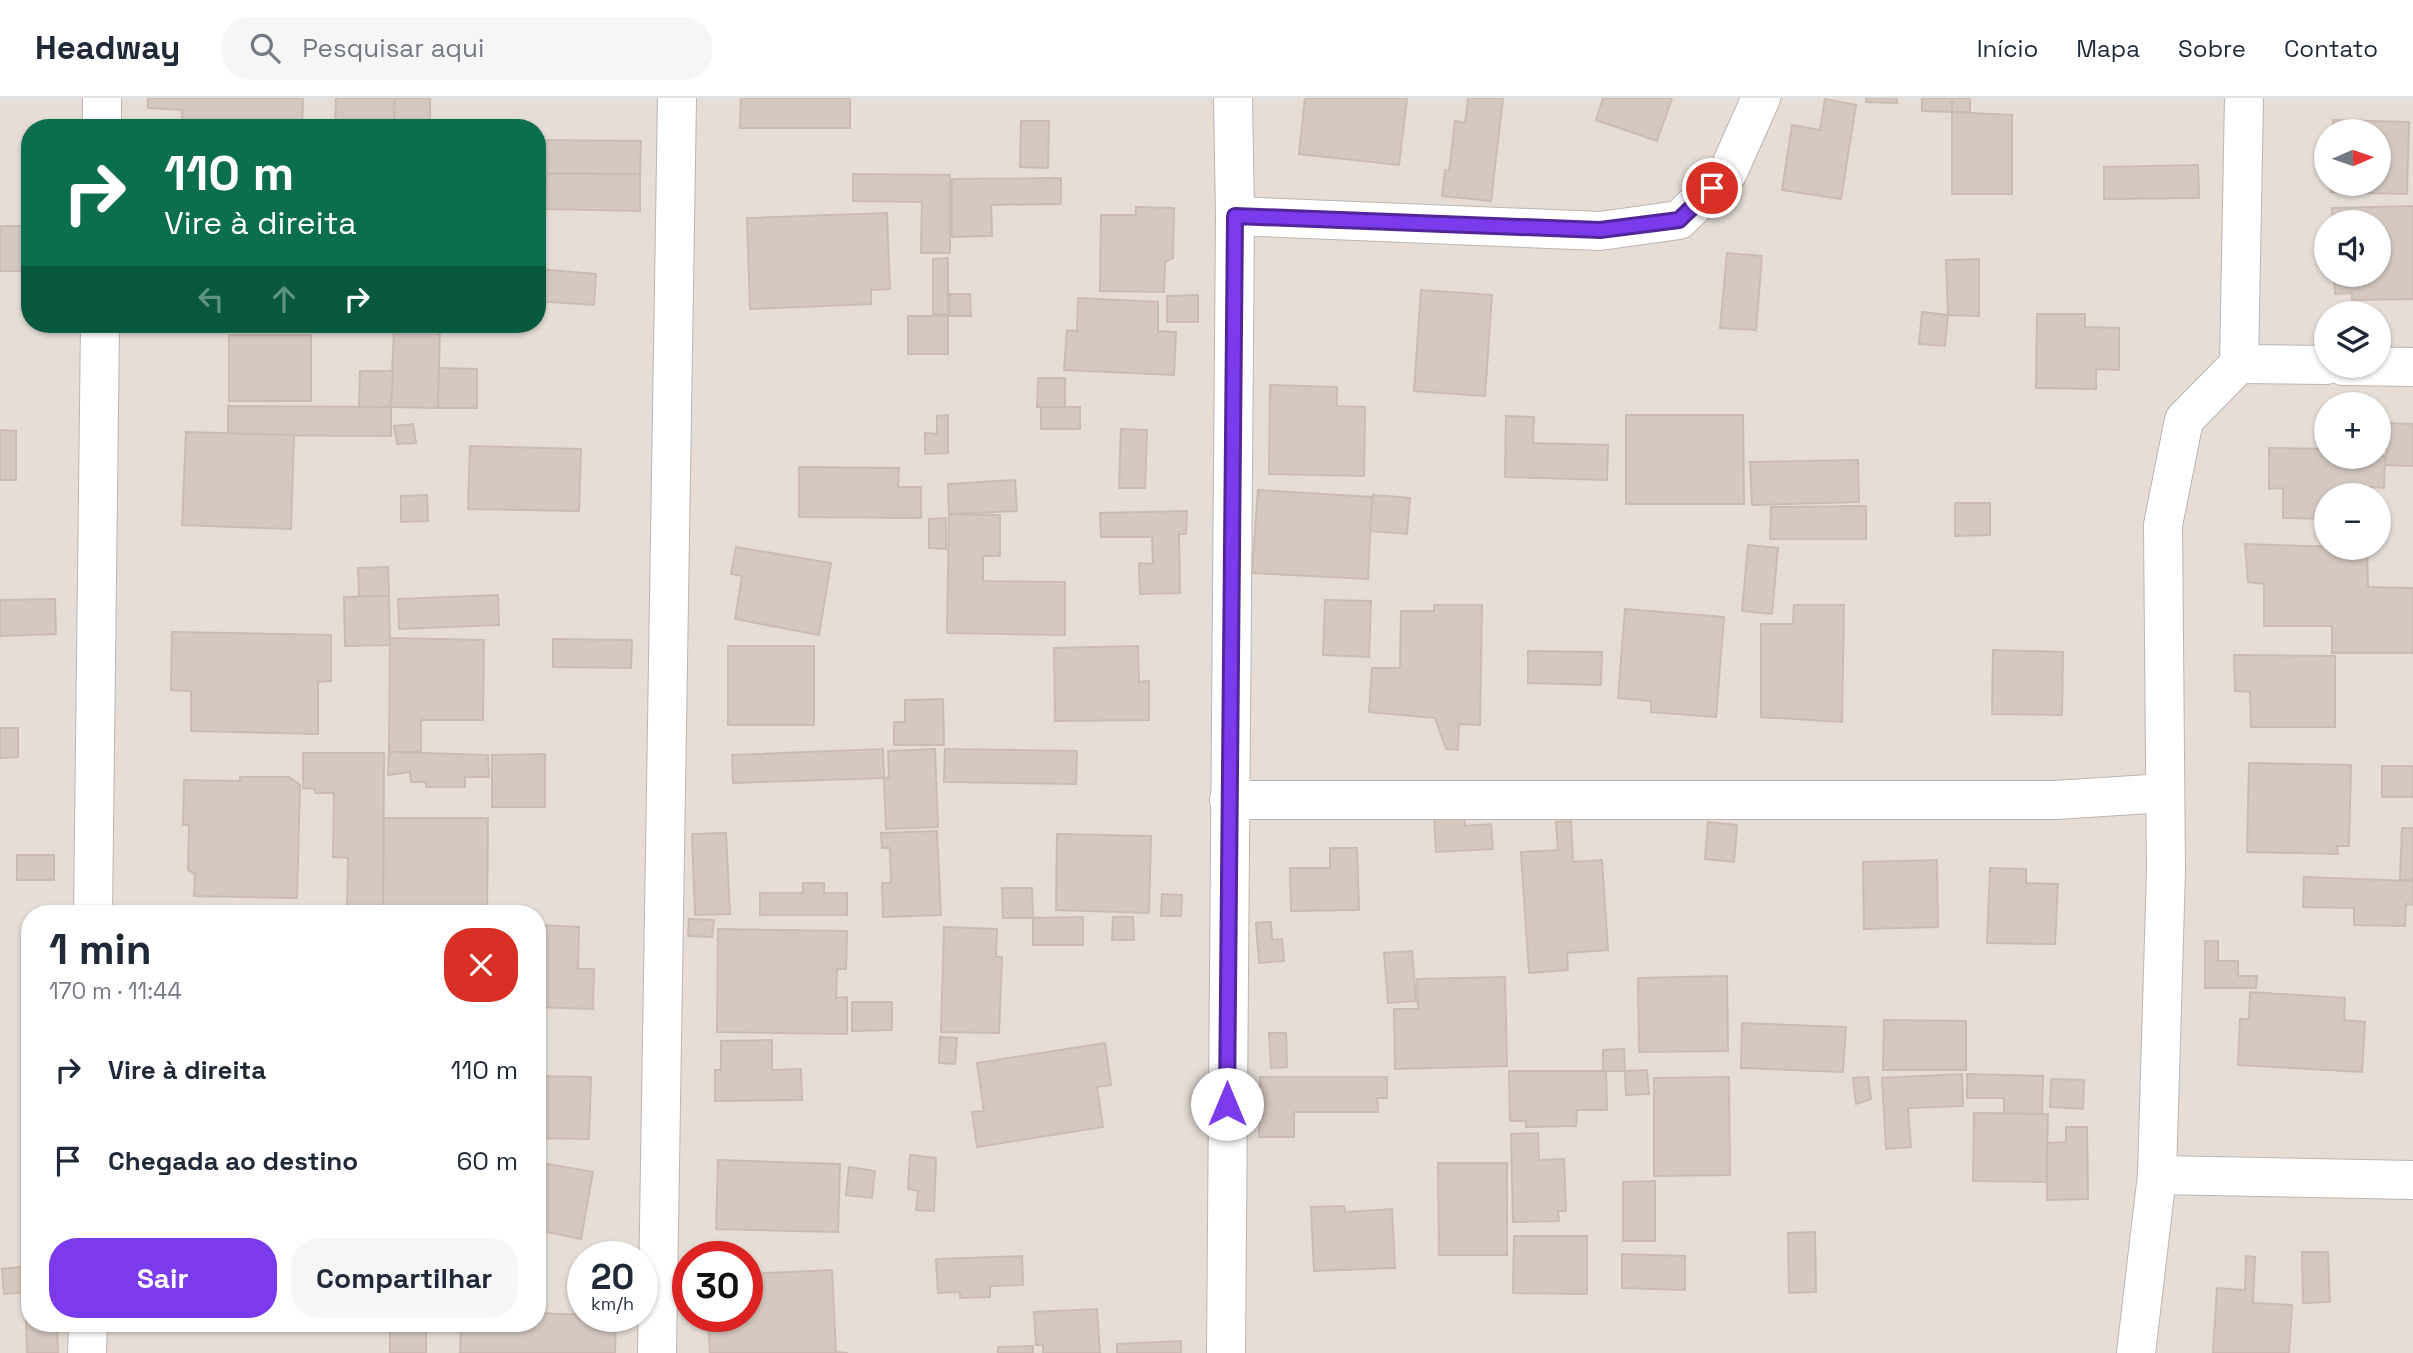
<!DOCTYPE html>
<html lang="pt">
<head>
<meta charset="utf-8">
<style>
  :root { --surface:#fff; --page:#f6f6f7; --text:#1f2937; --muted:#747a83; --line:#e0e1e3; --accent:#7c3aed }
  body { margin:0; font-family:"Space Grotesk",sans-serif; background:var(--page); color:var(--text); height:100vh; display:flex; flex-direction:column; font-size:26px; white-space:nowrap }
  * { box-sizing:border-box; margin:0 }
  p { font-size:23px; color:var(--muted) }
  .icon { flex:none; width:38px; height:38px; fill:none; stroke:currentColor; stroke-width:2; stroke-linecap:round; stroke-linejoin:round }
  .map { position:relative; flex:1; overflow:hidden }
  .panel { position:absolute; left:21px; top:807px; width:525px; height:427px; display:flex; flex-direction:column; background:var(--surface); border-radius:28px; box-shadow:0 2px 5px #0004 }
  .panel>* { flex:none }
  .top-card { position:absolute; left:21px; top:21px; width:525px; height:214px; border-radius:28px; box-shadow:0 2px 5px #0004; background:#0b6e4f; color:#fff; overflow:hidden }
  .needle { width:46px; rotate:88deg }
  .tools { position:absolute; left:2314px; top:21px; display:grid; gap:14px }
  .tools a { display:grid; place-items:center; width:77px; height:77px; border-radius:50%; background:var(--surface); box-shadow:0 2px 5px #0004; font-size:35px }
  .speed { position:absolute; left:567px; top:1143px; display:flex; gap:14px; font-size:35px; font-weight:700; text-align:center }
  .speed>* { display:grid; place-content:center; width:91px; height:91px; border-radius:50%; background:var(--surface); box-shadow:0 2px 5px #0004; line-height:1 }
  .speed small { font-size:18px; font-weight:400 }
  .speed .limit { border:10px solid #d22; background:#fff; color:#111 }
  .pin { position:absolute; display:grid; place-items:center; width:60px; height:60px; color:#fff; margin:-30px; border:4px solid #fff; border-radius:50%; box-shadow:0 2px 7px #0007 }
  .me { position:absolute; width:77px; margin:-38px; rotate:0deg; stroke-linejoin:round; filter:drop-shadow(0 0 5px #0008) }
  .turn { display:flex; align-items:center; gap:24px; height:147px; padding:0 28px; font-size:32px }
  .turn .icon { width:91px; height:91px; stroke-width:2.5 }
  .turn b { display:block; font-size:49px; line-height:60px }
  .lanes { display:flex; align-items:center; height:66px; padding:0 28px; background:#0003; justify-content:center; gap:35px; direction:ltr }
  .lanes .off { opacity:.35 }
  .round { display:grid; place-items:center; flex:none; width:74px; height:74px; border-radius:28px; background:var(--page) }
  .overview { display:flex; align-items:center; justify-content:space-between; height:119px; padding:0 28px }
  h1 { font-size:42px; font-weight:700; line-height:52px }
  .action { display:flex; gap:14px; margin-top:auto; padding:14px 28px }
  .action a { flex:1; height:80px; border-radius:28px; background:var(--accent); color:#fff; font-size:28px; font-weight:700; line-height:80px; text-align:center }
  .action a+a { background:var(--page); color:var(--text) }
  ul { padding:0; list-style:none }
  li { display:flex; align-items:center; gap:21px; height:91px; padding:0 28px }
  li div { flex:1 }
  li b { display:block; font-size:26px }
  li em { font-style:normal }
  header { display:flex; align-items:center; gap:42px; box-sizing:border-box; height:98px; padding:0 35px; background:var(--surface); border-bottom:2px solid var(--line) }
  header strong { font-size:33px }
  nav { display:flex; gap:38px; margin-inline-start:auto; font-size:24px }
  .search { width:490px; height:63px; background:var(--page); display:flex; align-items:center; gap:18px; box-sizing:border-box; padding:0 24px; border-radius:28px; color:var(--muted); font-size:26px }
  .map>svg:first-child { display:block }
  .residential { fill:#e5ddd6; fill-rule:evenodd }
  .building { fill:#d5c8c1; stroke:#ccbbb2; stroke-width:2 }
  .lines { fill:none; stroke-linecap:round; stroke-linejoin:round }
  .minor-casing { stroke:#bfb5ae; stroke-width:40 }
  .minor { stroke:#fff; stroke-width:38 }
  .route-casing { stroke:#51269a; stroke-width:18 }
  .route { stroke:#7c3aed; stroke-width:12 }
</style>
</head>
<body>
<header>
<strong>Headway</strong>
<div class="search"><svg class="icon" aria-label="search" viewBox="0 0 24 24"><circle cx="10" cy="10" r="6"/><path d="M15 15l6 6"/></svg>Pesquisar aqui</div>
<nav><a>Início</a><a>Mapa</a><a>Sobre</a><a>Contato</a></nav>
</header>
<div class="map">
<svg width="2413" height="1255" viewBox="0 0 2413 1255">
  <rect width="100%" height="100%" fill="#f2ece7"/>
  <path class="residential" d="M0,0H2413V1255H0ZM30,30H537V226H30ZM2326,33H2378V86H2326ZM2326,124H2378V177H2326ZM2326,215H2378V268H2326ZM2326,306H2378V359H2326ZM2326,397H2378V450H2326ZM30,816H537V1225H30ZM583,1158H642V1218H583ZM688,1158H747V1218H688Z"/>
  <g class="building">
    <path d="M148,0H303L302,30H182V12L148,10Z"/>
    <path d="M336,0H395L394,30H335Z"/>
    <path d="M395,0H430V30H394Z"/>
    <path d="M741,0H850V30H740Z"/>
    <path d="M1305,0H1407L1399,67L1299,56Z"/>
    <path d="M1468,0H1503L1491,103L1442,98L1445,72L1449,73L1455,23L1465,25Z"/>
    <path d="M1603,0H1672L1657,43L1596,22Z"/>
    <path d="M1866,0H1897V5L1866,4Z"/>
    <path d="M1922,0H1952V14L1922,13Z"/>
    <rect x="1952" y="0" width="18" height="14"/>
    <path d="M1825,1L1856,7L1841,101L1782,92L1792,27L1820,32Z"/>
    <path d="M1952,14L2012,17V96H1952Z"/>
    <path d="M2333,22L2409,24L2407,96L2331,94V86H2378V33H2333Z"/>
    <path d="M1021,23H1049L1048,70L1020,69Z"/>
    <path d="M537,42L641,43L640,76L537,75Z"/>
    <path d="M2198,67L2199,100L2104,101V69Z"/>
    <path d="M546,76H640V113L545,111Z"/>
    <path d="M853,76L950,77V155H921L922,104L853,103Z"/>
    <path d="M1061,80V106L991,107L992,138L952,139V81Z"/>
    <path d="M2413,108V201L2352,202V195L2335,196L2334,177H2378V124H2333L2332,110Z"/>
    <path d="M1136,109L1174,110L1173,160L1165,164L1164,194L1100,193L1101,117H1136Z"/>
    <path d="M887,115L890,191L871,192V206L750,211L747,120Z"/>
    <rect x="0" y="128" width="30" height="45"/>
    <path d="M1727,155L1762,158L1756,232L1720,230Z"/>
    <path d="M948,160V216L933,217V161Z"/>
    <path d="M1979,161V218L1948,217L1946,162Z"/>
    <path d="M537,171L596,176L594,207L537,203Z"/>
    <path d="M1421,192L1492,197L1485,298L1414,293Z"/>
    <path d="M950,196H970L971,218H950Z"/>
    <path d="M1198,197V224H1167V198Z"/>
    <path d="M1078,200L1158,204V233L1176,234L1174,277L1064,272L1067,232L1077,233Z"/>
    <path d="M1922,214L1948,217L1945,248L1919,246Z"/>
    <path d="M2037,216H2085V229L2119,230V272L2096,271V291L2036,290Z"/>
    <rect x="908" y="218" width="40" height="38"/>
    <path d="M394,226H440L438,310L391,309Z"/>
    <rect x="229" y="237" width="82" height="66"/>
    <path d="M439,270L477,271V310H438Z"/>
    <path d="M360,273H393L391,309H359Z"/>
    <path d="M1038,280H1065V309H1037Z"/>
    <path d="M1270,287L1337,289V308L1365,309L1364,378L1269,376Z"/>
    <path d="M228,308L391,309V338L228,337Z"/>
    <rect x="1041" y="309" width="39" height="22"/>
    <path d="M948,317V355L925,356V335L937,336V318Z"/>
    <path d="M1626,317H1743L1744,406H1626Z"/>
    <path d="M1506,318L1534,319L1533,345L1608,347L1607,382L1505,379Z"/>
    <path d="M2388,325L2413,326V368L2386,367Z"/>
    <path d="M413,326L416,345L397,346L394,328Z"/>
    <path d="M1121,331L1147,332L1145,390H1119Z"/>
    <path d="M0,332L16,333V382H0Z"/>
    <path d="M186,334L294,337L291,431L182,427Z"/>
    <path d="M470,348L581,351L579,413L468,411Z"/>
    <path d="M2269,350L2326,351V359L2385,358L2384,390L2369,389L2368,397H2326V421L2283,420V390L2269,391Z"/>
    <path d="M1858,362L1859,404L1752,407L1750,364Z"/>
    <path d="M799,369L899,370L898,389H921V420L799,419Z"/>
    <path d="M1015,382L1017,413L949,416L948,386Z"/>
    <path d="M1258,392L1372,399L1368,481L1252,475Z"/>
    <path d="M427,397L428,423L401,424V398Z"/>
    <path d="M1373,397L1410,400L1407,436L1370,433Z"/>
    <path d="M1955,405H1990V437L1955,438Z"/>
    <path d="M1866,408V441H1770L1771,409Z"/>
    <path d="M1187,413L1186,436H1179L1180,495L1140,496L1139,465L1153,466L1152,439H1101L1100,415Z"/>
    <path d="M949,416L1000,417V458H983V483L1065,484V537L947,535Z"/>
    <path d="M946,420V451L929,450V421Z"/>
    <path d="M2245,446L2367,450L2368,489L2413,490V555H2332V528H2264V486L2248,484Z"/>
    <path d="M1748,447L1778,450L1772,516L1742,513Z"/>
    <path d="M736,449L831,465L819,537L735,521L742,478L731,476Z"/>
    <path d="M388,469L389,498L359,499L358,470Z"/>
    <path d="M498,497L499,527L399,531L398,501Z"/>
    <path d="M389,498L390,547L345,548L344,499Z"/>
    <path d="M55,501L56,536L0,538V502Z"/>
    <path d="M1325,502L1371,503L1369,559L1323,557Z"/>
    <path d="M1434,507H1482L1480,627L1459,626L1458,652L1446,651L1435,620L1369,614L1372,570H1400L1401,513H1434Z"/>
    <path d="M1794,507H1844L1842,624L1761,619V526H1793Z"/>
    <path d="M1625,511L1724,519L1716,619L1651,614V603L1618,600Z"/>
    <path d="M172,534L331,537V583L318,584V636L191,633V593L171,592Z"/>
    <path d="M390,540L484,542L483,622H421V654H389Z"/>
    <path d="M553,541L632,542L631,570L553,569Z"/>
    <rect x="728" y="548" width="86" height="79"/>
    <path d="M1138,548L1139,584L1149,583V622L1055,623L1054,550Z"/>
    <path d="M1993,552L2063,554L2062,617L1992,616Z"/>
    <path d="M1528,553L1602,554L1601,587L1528,585Z"/>
    <path d="M2234,557L2335,558V629H2251L2250,594L2235,593Z"/>
    <path d="M943,601L944,647H894V624H905V602Z"/>
    <path d="M0,630H18V659L0,660Z"/>
    <path d="M883,651L884,680L733,685L732,657Z"/>
    <path d="M935,651L938,729L886,731L884,680L889,679L888,653Z"/>
    <path d="M945,651L1077,653L1076,686L944,684Z"/>
    <path d="M389,654L488,657L489,679H465V689H426V684H411L410,674L388,677Z"/>
    <path d="M303,655H384L383,816H347L348,760L333,759L334,695H315V691L303,690Z"/>
    <path d="M545,656V709H492V657Z"/>
    <path d="M2249,665L2351,667L2349,748H2337L2338,756L2247,754Z"/>
    <rect x="2382" y="668" width="31" height="31"/>
    <path d="M240,679H289L300,687L297,800L194,798L195,776L188,772L189,727H183L184,682L240,683Z"/>
    <path d="M1464,716L1465,728L1491,726L1493,751L1436,754L1434,717Z"/>
    <path d="M384,720H488L487,816H383Z"/>
    <path d="M1571,723L1573,764L1602,762L1608,852L1567,855L1568,872L1529,875L1521,754L1558,752L1556,724Z"/>
    <path d="M1708,724L1737,727L1734,764L1705,761Z"/>
    <path d="M2402,730H2413V782H2400Z"/>
    <path d="M937,733L941,817L883,819L882,785H891L890,750H882L881,735Z"/>
    <path d="M726,735L730,816L695,817L692,736Z"/>
    <path d="M1057,736L1151,738L1149,815L1056,812Z"/>
    <path d="M1330,750H1357L1359,812L1291,813L1290,770H1330Z"/>
    <rect x="17" y="757" width="37" height="25"/>
    <path d="M1937,762L1938,829L1864,831L1863,764Z"/>
    <path d="M1990,770L2026,771V785L2058,786L2055,846L1987,845Z"/>
    <path d="M2304,779L2413,783V807L2406,806L2405,828L2354,827V810L2303,809Z"/>
    <path d="M803,785H824V795H847V817H760V795H803Z"/>
    <path d="M1002,790H1032L1033,820H1003Z"/>
    <path d="M1162,796L1182,797L1181,818H1161Z"/>
    <path d="M1083,819V847H1033V820Z"/>
    <path d="M1113,819H1133L1134,842H1112Z"/>
    <path d="M689,821L714,822L712,839L688,838Z"/>
    <path d="M1271,824L1272,842L1282,841L1284,863L1259,865L1256,825Z"/>
    <path d="M537,827L579,829L578,871H594L593,911L537,909Z"/>
    <path d="M944,829L997,831L996,859H1002L999,935L941,934Z"/>
    <path d="M718,831L847,833L846,871H837L836,900L847,899V936L717,934Z"/>
    <path d="M2205,843H2218V863H2238V878H2257L2256,890H2205Z"/>
    <path d="M1412,853L1416,903L1388,905L1384,855Z"/>
    <path d="M1727,878L1728,953L1639,954L1638,880Z"/>
    <path d="M1505,879L1507,968L1395,971L1394,911H1418L1417,881Z"/>
    <path d="M2250,894L2345,900L2344,922L2365,924L2362,974L2238,967L2240,921H2249Z"/>
    <path d="M852,904H892V932L852,933Z"/>
    <path d="M1884,922L1966,923V972H1883Z"/>
    <path d="M1742,925L1846,929L1843,974L1741,970Z"/>
    <path d="M1269,935H1286L1287,969L1271,970Z"/>
    <path d="M940,939L957,940L955,966L939,965Z"/>
    <path d="M772,942V972L801,971L802,1002L715,1003V972H721V943Z"/>
    <path d="M1105,945L1111,987L1097,989L1103,1029L977,1049L972,1014L984,1013L977,965Z"/>
    <path d="M1624,951L1625,973H1603V952Z"/>
    <path d="M1647,972L1649,996L1626,997L1625,973Z"/>
    <path d="M1509,973H1606L1607,1012H1577L1576,1028L1526,1029V1023H1510Z"/>
    <path d="M1962,976L1963,1008L1908,1010L1911,1049L1886,1051L1882,980Z"/>
    <path d="M1967,976L2043,978L2042,1016H2004V1000H1967Z"/>
    <path d="M537,978L591,979L589,1041L537,1040Z"/>
    <path d="M1260,979H1387V1000H1377L1378,1014H1294V1039H1259Z"/>
    <path d="M1729,979L1730,1077L1654,1078V980Z"/>
    <path d="M1868,979L1871,1001L1856,1006L1853,980Z"/>
    <path d="M2051,981L2084,982L2083,1011L2050,1009Z"/>
    <path d="M1974,1015L2048,1016L2046,1084L1973,1083Z"/>
    <path d="M2066,1029H2087L2088,1101L2047,1102V1045L2066,1044Z"/>
    <path d="M1538,1035L1539,1062L1564,1061L1566,1113H1558L1559,1123L1513,1124L1511,1036Z"/>
    <path d="M910,1057L936,1060L934,1113L916,1112L918,1093L908,1091Z"/>
    <path d="M718,1062L840,1066L838,1134L716,1131Z"/>
    <path d="M537,1064L593,1074L581,1141L537,1132Z"/>
    <path d="M1438,1065H1507V1157H1439Z"/>
    <path d="M849,1069L875,1073L872,1100L846,1097Z"/>
    <path d="M1655,1083V1143H1623V1084Z"/>
    <path d="M1344,1108L1345,1114L1392,1111L1395,1170L1314,1173L1311,1109Z"/>
    <path d="M1815,1134L1816,1194L1789,1195L1788,1135Z"/>
    <path d="M1514,1138H1587V1196L1513,1195Z"/>
    <path d="M2302,1154H2328L2330,1204L2303,1205Z"/>
    <path d="M1622,1156L1685,1158V1192L1622,1190Z"/>
    <path d="M1022,1158L1023,1187L990,1188V1199L960,1200V1194L938,1195L936,1161Z"/>
    <path d="M2246,1158L2255,1159L2253,1205L2292,1207L2289,1255H2213L2217,1190L2245,1192Z"/>
    <path d="M30,1168V1194L4,1196L2,1171Z"/>
    <path d="M832,1172L836,1254L848,1255H710L708,1218H747V1176Z"/>
    <path d="M1097,1211L1100,1255H1043V1247H1036L1034,1214Z"/>
    <path d="M537,1215L616,1218L615,1255H460L461,1225H537Z"/>
    <path d="M26,1217H30V1225H57L58,1255H27Z"/>
    <rect x="390" y="1225" width="36" height="30"/>
    <path d="M1181,1243V1255H1117V1246Z"/>
    <path d="M1033,1248V1255H998V1249Z"/>
  </g>
  <g class="lines">
    <g class="minor-casing">
      <g id="minor">
        <path d="M102,30V0"/>
        <path d="M1235,118L1600,133L1679,122L1728,74L1761,0"/>
        <path d="M2239,266L2326,267"/>
        <path d="M2343,268L2413,269"/>
        <path d="M1229,702H2056L2165,695"/>
        <path d="M93,816L100,226"/>
        <path d="M2157,1077L2413,1082"/>
        <path d="M87,1255L88,1225"/>
        <path d="M657,1255L677,0"/>
        <path d="M1226,1255L1235,118L1233,0"/>
        <path d="M2136,1255L2157,1077L2166,772L2163,427L2184,322L2239,266L2244,0"/>
      </g>
    </g>
    <use href="#minor" class="minor"/>
  </g>
  <g class="lines">
    <g class="route-casing">
      <path id="route" d="M1227,1006L1235,118L1600,132L1679,122L1712,90"/>
    </g>
    <use href="#route" class="route"/>
  </g>
</svg>
<div class="tools">
<a><svg class="needle" viewBox="-14 -14 28 28"><path d="M0-13l5 13h-10z" fill="#e53935"/><path d="M0 13l5-13h-10z" fill="#747a83"/></svg></a>
<a><svg class="icon" aria-label="sound" viewBox="0 0 24 24"><path d="M4 9h4l5-4v14l-5-4H4zM17 9q2 3 0 6"/></svg></a>
<a><svg class="icon" aria-label="layers" viewBox="0 0 24 24"><path d="M12 4l9 5-9 5-9-5zM3 14l9 5 9-5"/></svg></a>
<a>+</a>
<a>−</a>
</div>
<div class="speed"><div>20<small>km/h</small></div><div class="limit">30</div></div>
<div class="pin" style="left:1712px;top:90px;background:#d93025"><svg class="icon" aria-label="arrive" viewBox="0 0 24 24"><path d="M6 21V4h12l-3 4 3 4H6"/></svg></div>
<svg class="me" style="left:1227px;top:1006px" viewBox="-20 -20 40 40"><circle r="19" fill="#fff"/><path d="M0-13L10 11 0 6-10 11z" fill="#7c3aed"/></svg>
<div class="top-card">
<div class="turn"><svg class="icon" aria-label="right" viewBox="0 0 24 24"><path d="M7 20v-9h11M14 6l5 5-5 5"/></svg><div><b>110 m</b>Vire à direita</div></div>
<div class="lanes"><svg class="icon off" aria-label="left" viewBox="0 0 24 24"><path d="M17 20v-9H6M10 6l-5 5 5 5"/></svg><svg class="icon off" aria-label="ahead" viewBox="0 0 24 24"><path d="M12 20V5M6 11l6-6 6 6"/></svg><svg class="icon" aria-label="right" viewBox="0 0 24 24"><path d="M7 20v-9h11M14 6l5 5-5 5"/></svg></div>
</div>
<section class="panel">
<div class="overview"><div><h1>1 min</h1><p>170 m · 11:44</p></div><a class="round" style="background:#d93025;color:#fff"><svg class="icon" aria-label="close" viewBox="0 0 24 24"><path d="M6 6l12 12M18 6L6 18"/></svg></a></div>
<ul>
<li><svg class="icon" aria-label="right" viewBox="0 0 24 24"><path d="M7 20v-9h11M14 6l5 5-5 5"/></svg><div><b>Vire à direita</b></div><em>110 m</em></li>
<li><svg class="icon" aria-label="arrive" viewBox="0 0 24 24"><path d="M6 21V4h12l-3 4 3 4H6"/></svg><div><b>Chegada ao destino</b></div><em>60 m</em></li>
</ul>
<div class="action"><a>Sair</a><a>Compartilhar</a></div>
</section>
</div>
</body>
</html>
